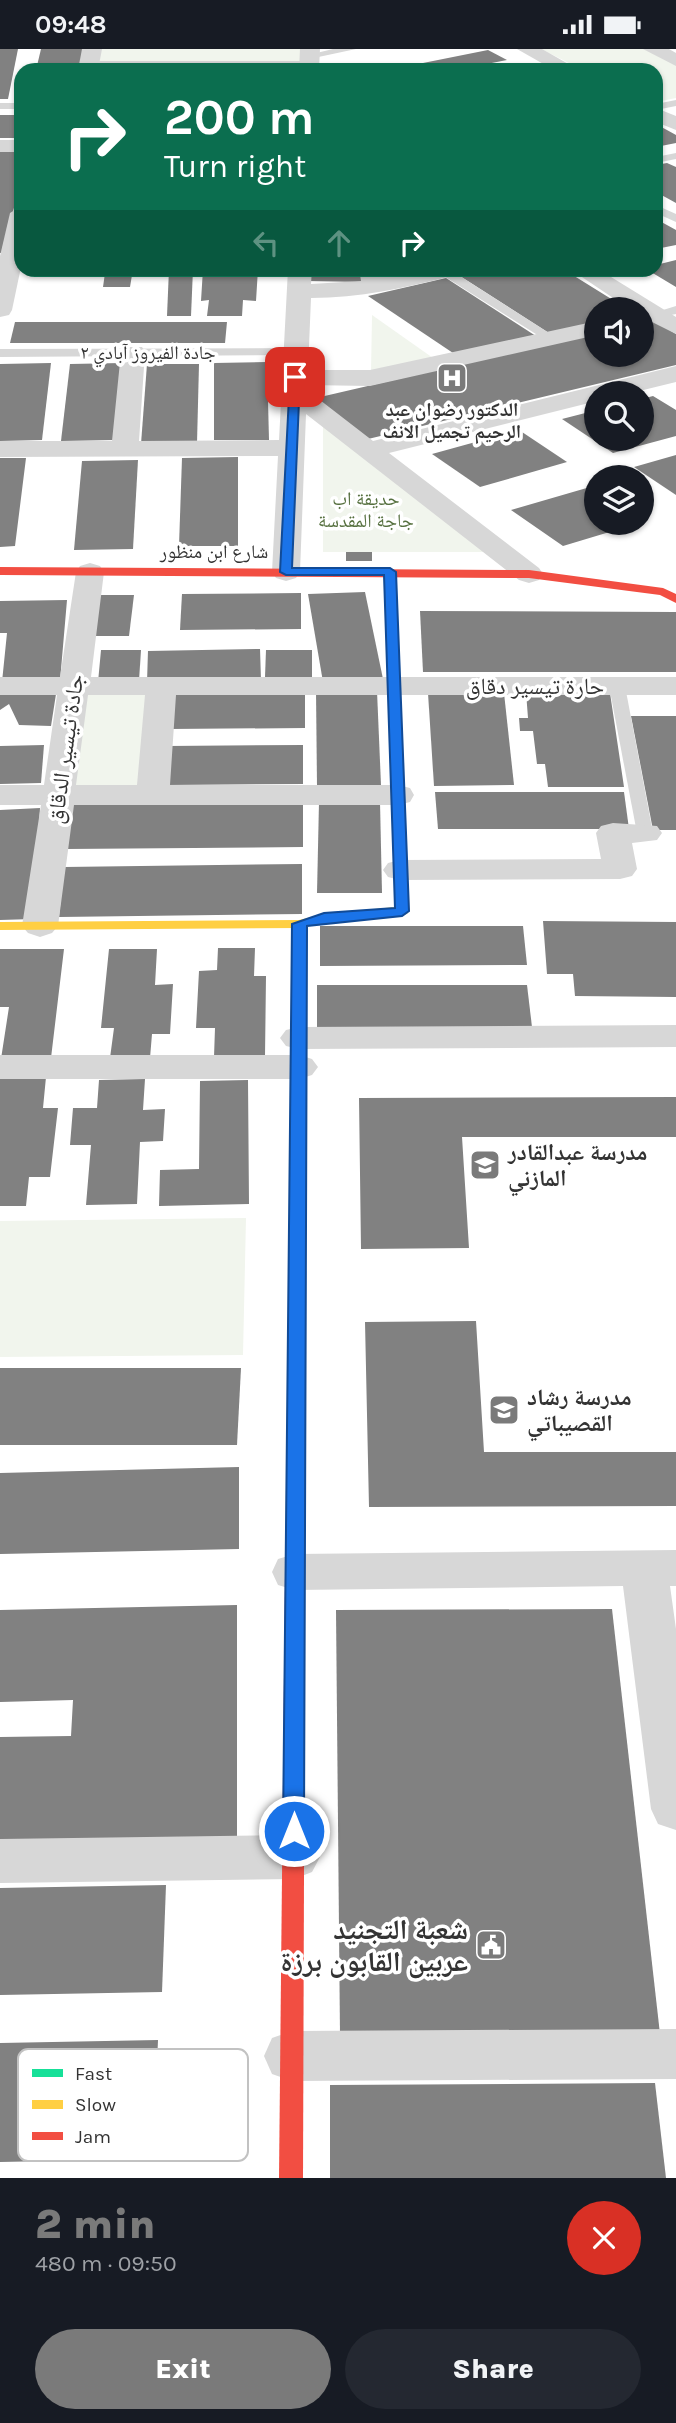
<!DOCTYPE html>
<html lang="en">
<head>
<meta charset="utf-8">
<style>
  :root { --surface:#171b24; --page:#242831; --text:#f1f3f6; --muted:#9ea1a6; --accent:#7a7a7a }
  body { margin:0; font-family:Karla,"Noto Naskh Arabic",sans-serif; background:var(--page); color:var(--text); height:100vh; display:flex; flex-direction:column; font-size:26px; white-space:nowrap }
  * { box-sizing:border-box; margin:0 }
  p { font-size:23px; color:var(--muted) }
  .icon { flex:none; width:38px; height:38px; fill:none; stroke:currentColor; stroke-width:2; stroke-linecap:round; stroke-linejoin:round }
  .map { position:relative; height:2129px; overflow:hidden }
  .drawer { display:flex; flex-direction:column; background:var(--surface); flex:1 }
  .drawer>* { flex:none }
  .banner { position:absolute; left:14px; top:14px; width:649px; height:214px; border-radius:21px; box-shadow:0 2px 5px #0004; background:#0b6e4f; color:#fff; overflow:hidden }
  .controls { position:absolute; left:584px; top:248px; display:grid; gap:14px }
  .controls a { display:grid; place-items:center; width:70px; height:70px; border-radius:50%; background:var(--surface); box-shadow:0 2px 5px #0004; font-size:35px }
  .pin { position:absolute; display:grid; place-items:center; width:60px; height:60px; color:#fff; margin:-30px; border-radius:14px; box-shadow:0 4px 10px #0006 }
  .me { position:absolute; width:77px; margin:-38px; rotate:0deg; stroke-linejoin:round; filter:drop-shadow(0 0 5px #0008) }
  .turn { display:flex; align-items:center; gap:24px; height:147px; padding:0 35px; font-size:32px }
  .turn .icon { width:91px; height:91px; stroke-width:2.5 }
  .turn b { display:block; font-size:49px; line-height:60px }
  .lanes { display:flex; align-items:center; height:66px; padding:0 35px; background:#0003; justify-content:center; gap:35px; direction:ltr }
  .lanes .off { opacity:.35 }
  .round { display:grid; place-items:center; flex:none; width:74px; height:74px; border-radius:37px; background:var(--page) }
  .summary { display:flex; align-items:center; justify-content:space-between; height:119px; padding:0 35px }
  h1 { font-size:42px; font-weight:800; line-height:52px; color:var(--accent) }
  .cta { display:flex; gap:14px; margin-top:auto; padding:14px 35px }
  .cta a { flex:1; height:80px; border-radius:42px; background:var(--accent); color:#fff; font-size:28px; font-weight:800; line-height:80px; text-align:center }
  .cta a+a { background:var(--page); color:var(--text) }
  .status { display:flex; justify-content:space-between; align-items:center; height:49px; padding:0 35px; background:var(--surface); direction:ltr }
  .status svg { height:19px; fill:currentColor }
  .map>svg:first-child { display:block }
  .green { fill:#f1f5ed }
  .building { fill:#818181 }
  .lines { fill:none; stroke-linecap:round; stroke-linejoin:round }
  .lane { fill:#d7d7d7; fill-rule:evenodd }
  .street { fill:#d7d7d7; fill-rule:evenodd }
  .fast { fill:#16e098; fill-rule:evenodd }
  .slow { fill:#ffcf43; fill-rule:evenodd }
  .jam { fill:#f24e42; fill-rule:evenodd }
  .route { fill:#1a73e8; stroke:#114b97; stroke-width:2 }
  .labels { text-anchor:middle; stroke-width:7; stroke-linejoin:round; paint-order:stroke }
  .far-street-label { font-size:19px; fill:#333; stroke:#fff }
  .far-poi-label { font-size:19px; font-weight:bold; fill:#333; stroke:#fff }
  .far-park-label { font-size:19px; fill:#56703f; stroke:#fff }
  .street-label { font-size:23px; fill:#333; stroke:#fff }
  .poi-label { font-size:23px; font-weight:bold; fill:#333; stroke:#fff; text-anchor:start }
  .near-poi-label { font-size:28px; font-weight:bold; fill:#333; stroke:#fff; text-anchor:end }
  .key { fill:#fff; stroke:#c2c2c2; stroke-width:2 }
  .key-label { font-size:19px; fill:#333 }
</style>
</head>
<body>
<div class="status"><b>09:48</b><svg viewBox="0 0 49 12"><path d="M0 12V9h3v3zM5 12V6h3v6zM10 12V3h3v9zM15 12V0h3v12zM26 1h20v11H26zM47 4h2v5h-2z"/></svg></div>
<div class="map">
<svg width="676" height="2129" viewBox="0 0 676 2129">
  <rect width="100%" height="100%" fill="#fff"/>
  <g class="green">
    <path d="M92,0H310L309,15L90,14Z"/>
    <path d="M541,0H644L676,15V49L656,53V21H583Z"/>
    <path d="M372,266L433,309L371,324Z"/>
    <path d="M323,375L499,503H323Z"/>
    <path d="M74,637H161L153,745H59Z"/>
    <path d="M246,1169L243,1306L0,1308V1172Z"/>
  </g>
  <g class="building">
    <path d="M0,0H18L8,50H0Z"/>
    <path d="M41,0H83L79,21H36Z"/>
    <path d="M488,1L507,11L456,21H388Z"/>
    <path d="M101,16H304V21H100Z"/>
    <path d="M0,66H21L20,89H0Z"/>
    <path d="M656,75L676,86V94L656,98Z"/>
    <path d="M0,101H21V130L3,204H0Z"/>
    <path d="M667,114L676,118V154L656,143V116Z"/>
    <path d="M656,170L676,181V196L656,200Z"/>
    <path d="M676,211V238L646,220H656V216Z"/>
    <path d="M97,220H133L130,238H103L105,224H96Z"/>
    <path d="M169,220H193L191,267H167Z"/>
    <path d="M203,220H258L256,252L243,251L242,267H207L209,251L201,252Z"/>
    <path d="M309,220H364V233L308,232Z"/>
    <path d="M449,220H563L629,261H597V275L552,286Z"/>
    <path d="M446,229L539,289L459,308L368,247Z"/>
    <path d="M653,271L676,285V316L368,390L316,349L597,284V306H642V274Z"/>
    <path d="M15,273H227L225,294H10Z"/>
    <path d="M267,313L269,391H214V314Z"/>
    <path d="M51,314L42,391L0,392V315Z"/>
    <path d="M122,314L116,391L61,392L70,315Z"/>
    <path d="M147,315H199L197,394L141,395Z"/>
    <path d="M653,347L676,361V387L613,404L562,370L597,361V390H642V350Z"/>
    <path d="M519,381L567,413L480,438L432,405Z"/>
    <path d="M676,406V446L634,418Z"/>
    <path d="M238,408V497H179L182,409Z"/>
    <path d="M0,409H26L15,497L0,498Z"/>
    <path d="M138,411L133,500L74,501L82,412Z"/>
    <path d="M597,436V474L636,475L563,497L511,461Z"/>
    <rect x="346" y="503" width="26" height="9"/>
    <path d="M365,543L383,630L323,633L308,545Z"/>
    <path d="M301,544V580L180,581L182,545Z"/>
    <path d="M96,546H134L129,587H90Z"/>
    <path d="M67,551L60,632L2,633L7,584H0V552Z"/>
    <path d="M420,562L676,563V623H423Z"/>
    <path d="M260,600L261,631L147,633L148,602Z"/>
    <path d="M101,601H141L139,632L98,633Z"/>
    <path d="M266,601H312V628H265Z"/>
    <path d="M172,640H305V679L169,680Z"/>
    <path d="M316,642H377L381,736L317,737Z"/>
    <path d="M526,643L610,644L624,738H548L545,715H537L533,682H520L519,669H528Z"/>
    <path d="M428,644H504L514,736L434,737Z"/>
    <path d="M0,645H56L51,677L19,676L9,655L0,661Z"/>
    <path d="M631,667H676V781H653Z"/>
    <path d="M44,696L41,734L0,735V697Z"/>
    <path d="M303,696V735L165,736L167,697Z"/>
    <path d="M435,743H624L629,780H438Z"/>
    <path d="M303,753V798L66,800L71,755Z"/>
    <path d="M319,753H380L382,844H317Z"/>
    <path d="M40,759L33,870L0,871V761Z"/>
    <path d="M302,815V865L59,868L64,818Z"/>
    <path d="M543,872L676,873V948L575,947L573,925H547Z"/>
    <path d="M320,877H523L527,916L320,917Z"/>
    <path d="M218,899H255L254,927H266L265,1008H214L215,979H196L199,922L217,921Z"/>
    <path d="M0,900H64L51,1009L1,1010L9,958H0Z"/>
    <path d="M109,900H157L155,936L173,935L170,985H152L150,1009H110L114,979H101Z"/>
    <path d="M317,936H527L532,978L317,979Z"/>
    <path d="M0,1028H46L43,1059H58L50,1128H29L26,1157H0Z"/>
    <path d="M145,1030L143,1061L165,1060L163,1092L140,1093L137,1155L86,1156L91,1096H70L73,1059H97L99,1031Z"/>
    <path d="M248,1031L249,1155L159,1157L160,1121L199,1120L200,1032Z"/>
    <path d="M676,1048V1088H462L469,1199L361,1200L359,1049Z"/>
    <path d="M476,1272L484,1403H676V1457L369,1458L365,1273Z"/>
    <path d="M0,1319H241L237,1396H0Z"/>
    <path d="M239,1418V1500L0,1505V1424Z"/>
    <path d="M237,1556V1789L0,1795V1688L71,1687L73,1651L0,1653V1561Z"/>
    <path d="M612,1560L660,1985L340,1986L336,1561Z"/>
    <path d="M166,1836L162,1943L0,1946V1839Z"/>
    <path d="M158,1991L153,2110L0,2113V1994Z"/>
    <path d="M655,2034L666,2129H330V2036Z"/>
  </g>
  <g class="lines">
    <g class="lane">
      <path d="M333,0H356L309,10L304,7Z"/>
      <path d="M87,12H309L314,15L309,18L90,17Z"/>
      <path d="M676,51V57L656,61V55Z"/>
      <rect x="0" y="54" width="21" height="6"/>
      <path d="M676,104V110L656,114V108Z"/>
      <path d="M656,156L676,165V173L656,164Z"/>
      <path d="M438,220H449L557,289L547,292L439,224Z"/>
      <path d="M676,257V265L656,269L650,265Z"/>
      <path d="M300,299L302,302L296,306L0,308V300Z"/>
      <path d="M617,632L625,637L653,784L645,789L637,784L609,637Z"/>
    </g>
    <g class="street">
      <path d="M82,0H102L98,21H78Z"/>
      <path d="M300,0H320L319,21H299Z"/>
      <path d="M517,0H542L579,21H554Z"/>
      <path d="M643,0H669L676,4V17Z"/>
      <path d="M656,59L676,67V81L656,73Z"/>
      <rect x="0" y="91" width="21" height="12"/>
      <path d="M21,157V218L12,261L9,266L0,268V207L10,164Z"/>
      <path d="M288,220H312L311,235L361,232L359,220H383L384,228L417,220L455,222L451,227C405,239 359,249 311,249L308,321H370L597,272V286L370,337L307,336V341L373,392L676,317V333L627,345H597V352L389,404L539,519L543,525L539,531L529,534L519,531L306,365L300,523L296,529L286,532L276,529L272,523L278,407L0,408V392H112L121,303L124,298H142L145,303L139,392L279,391Z"/>
      <path d="M570,220H598L676,268V285L642,268V261H631Z"/>
      <path d="M90,514L100,517L104,523L91,628H676V646H176L170,736H398L410,739L414,746L410,753L398,756H74L58,877L52,884L40,888L28,884L22,877L41,756H0V736H44L57,646H0V628H60L76,523L80,517ZM88,646H145L137,736H76Z"/>
      <path d="M613,774L657,777L662,784L657,791L632,794L637,820L632,827L620,830L400,831L388,828L383,821L388,814L400,811L601,810L596,784L601,777Z"/>
      <path d="M676,976V998L299,1000L286,997L280,989L286,981L299,978Z"/>
      <path d="M0,1006H299L312,1010L318,1018L312,1026L299,1030H0Z"/>
      <path d="M676,1501V1537H670L676,1580V1781L658,1775L651,1760L623,1537L295,1541L278,1536L272,1523L278,1510L295,1505Z"/>
      <path d="M294,1786L312,1793L320,1808L312,1823L294,1830L0,1834V1790Z"/>
      <path d="M676,1980V2030L292,2032L272,2025L264,2007L272,1989L292,1982Z"/>
    </g>
    <g class="fast">
      <path d="M390,519L396,523L401,672L395,676L389,672L384,523Z"/>
      <path d="M299,871L306,875V1086L298,1091L290,1086L292,875Z"/>
    </g>
    <g class="slow">
      <path d="M395,668L401,672L409,862L407,865L324,873L299,879L0,881V873L299,871L324,865L395,858L389,672Z"/>
      <path d="M298,1081L306,1086L305,1527L302,1532L295,1534L288,1532L285,1527L290,1086Z"/>
    </g>
    <g class="jam">
      <path d="M0,518L529,521L663,539L676,545V554L660,546L529,529L0,526Z"/>
      <path d="M295,1520L302,1522L305,1527L303,2129H279L285,1527L288,1522Z"/>
    </g>
  </g>
  <path class="route" d="M295,325L300,328L292,519H390L396,523L409,862L402,867L307,877L304,1782L301,1788L294,1791L286,1788L283,1782L292,875L324,864L395,859L384,526H286L280,523L290,328Z"/>
  <defs>
    <g id="hospital-square" transform="scale(1.575)"><rect x="-9" y="-9" width="18" height="18" rx="4" fill="#7a7a7a" stroke="#fff"/><path d="M-5-5h3v3.5h4V-5h3V5h-3V1.5h-4V5h-3Z" fill="#fff"/></g>
    <g id="school-square" transform="scale(1.575)"><rect x="-9" y="-9" width="18" height="18" rx="4" fill="#7a7a7a" stroke="#fff"/><path d="M0-5L7-2L0 1L-7-2ZM-4 1L0 2.5L4 1V4Q0 6-4 4Z" fill="#fff"/></g>
    <g id="civic-square" transform="scale(1.575)"><rect x="-9" y="-9" width="18" height="18" rx="4" fill="#7a7a7a" stroke="#fff"/><path d="M-.6-6.5H3V-4.5H.6V-3L4-1V1h2V6H-6V1h2V-1L-.6-3ZM-1.2 2.5V6h2.4V2.5Z" fill="#fff"/></g>
  </defs>
  <g fill-rule="evenodd">
    <use href="#hospital-square" x="452" y="329"/>
    <use href="#school-square" x="485" y="1116"/>
    <use href="#school-square" x="504" y="1361"/>
    <use href="#civic-square" x="491" y="1896"/>
  </g>
  <g class="labels">
    <g class="far-street-label">
      <text x="148" y="310">جادة الفيروز آبادي ٢</text>
      <text x="214" y="509">شارع ابن منظور</text>
    </g>
    <g class="far-poi-label">
      <text x="452" y="367">الدكتور رضوان عبد<tspan x="452" dy="22">الرحيم تجميل الانف</tspan></text>
    </g>
    <g class="far-park-label">
      <text x="366" y="456">حديقة اب<tspan x="366" dy="22">جاجة المقدسة</tspan></text>
    </g>
    <g class="street-label">
      <text x="535" y="645">حارة تيسير دقاق</text>
      <text transform="translate(65 700) rotate(-82)" y="8">جادة تيسير الدقاق</text>
    </g>
    <g class="poi-label">
      <text x="508" y="1111">مدرسة عبدالقادر<tspan x="508" dy="26">المازني</tspan></text>
      <text x="527" y="1356">مدرسة رشاد<tspan x="527" dy="26">القصيباتي</tspan></text>
    </g>
    <g class="near-poi-label">
      <text x="468" y="1890">شعبة التجنيد<tspan x="468" dy="32">عربين القابون برزة</tspan></text>
    </g>
  </g>
  <rect x="18" y="2000" width="230" height="112" rx="10" class="key"/>
  <rect x="32" y="2020" width="31" height="8" fill="#16e098"/>
  <rect x="32" y="2051" width="31" height="9" fill="#ffcf43"/>
  <rect x="32" y="2083" width="31" height="8" fill="#f24e42"/>
  <g class="key-label">
    <text x="75" y="2031">Fast</text>
    <text x="75" y="2062">Slow</text>
    <text x="75" y="2094">Jam</text>
  </g>
</svg>
<div class="controls">
<a><svg class="icon" aria-label="sound" viewBox="0 0 24 24"><path d="M4 9h4l5-4v14l-5-4H4zM17 9q2 3 0 6"/></svg></a>
<a><svg class="icon" aria-label="search" viewBox="0 0 24 24"><circle cx="10" cy="10" r="6"/><path d="M15 15l6 6"/></svg></a>
<a><svg class="icon" aria-label="layers" viewBox="0 0 24 24"><path d="M12 4l9 5-9 5-9-5zM3 14l9 5 9-5"/></svg></a>
</div>
<div class="pin" style="left:295px;top:328px;background:#d93025"><svg class="icon" aria-label="arrive" viewBox="0 0 24 24"><path d="M6 21V4h12l-3 4 3 4H6"/></svg></div>
<svg class="me" style="left:294px;top:1782px" viewBox="-20 -20 40 40"><circle r="17" fill="#1a73e8" stroke="#fff" stroke-width="3"/><path d="M0-11L8 9 0 5-8 9z" fill="#fff"/></svg>
<div class="banner">
<div class="turn"><svg class="icon" aria-label="right" viewBox="0 0 24 24"><path d="M7 20v-9h11M14 6l5 5-5 5"/></svg><div><b>200 m</b>Turn right</div></div>
<div class="lanes"><svg class="icon off" aria-label="left" viewBox="0 0 24 24"><path d="M17 20v-9H6M10 6l-5 5 5 5"/></svg><svg class="icon off" aria-label="ahead" viewBox="0 0 24 24"><path d="M12 20V5M6 11l6-6 6 6"/></svg><svg class="icon" aria-label="right" viewBox="0 0 24 24"><path d="M7 20v-9h11M14 6l5 5-5 5"/></svg></div>
</div>
</div>
<section class="drawer">
<div class="summary"><div><h1>2 min</h1><p>480 m · 09:50</p></div><a class="round" style="background:#d93025;color:#fff"><svg class="icon" aria-label="close" viewBox="0 0 24 24"><path d="M6 6l12 12M18 6L6 18"/></svg></a></div>
<div class="cta"><a>Exit</a><a>Share</a></div>
</section>
</body>
</html>
